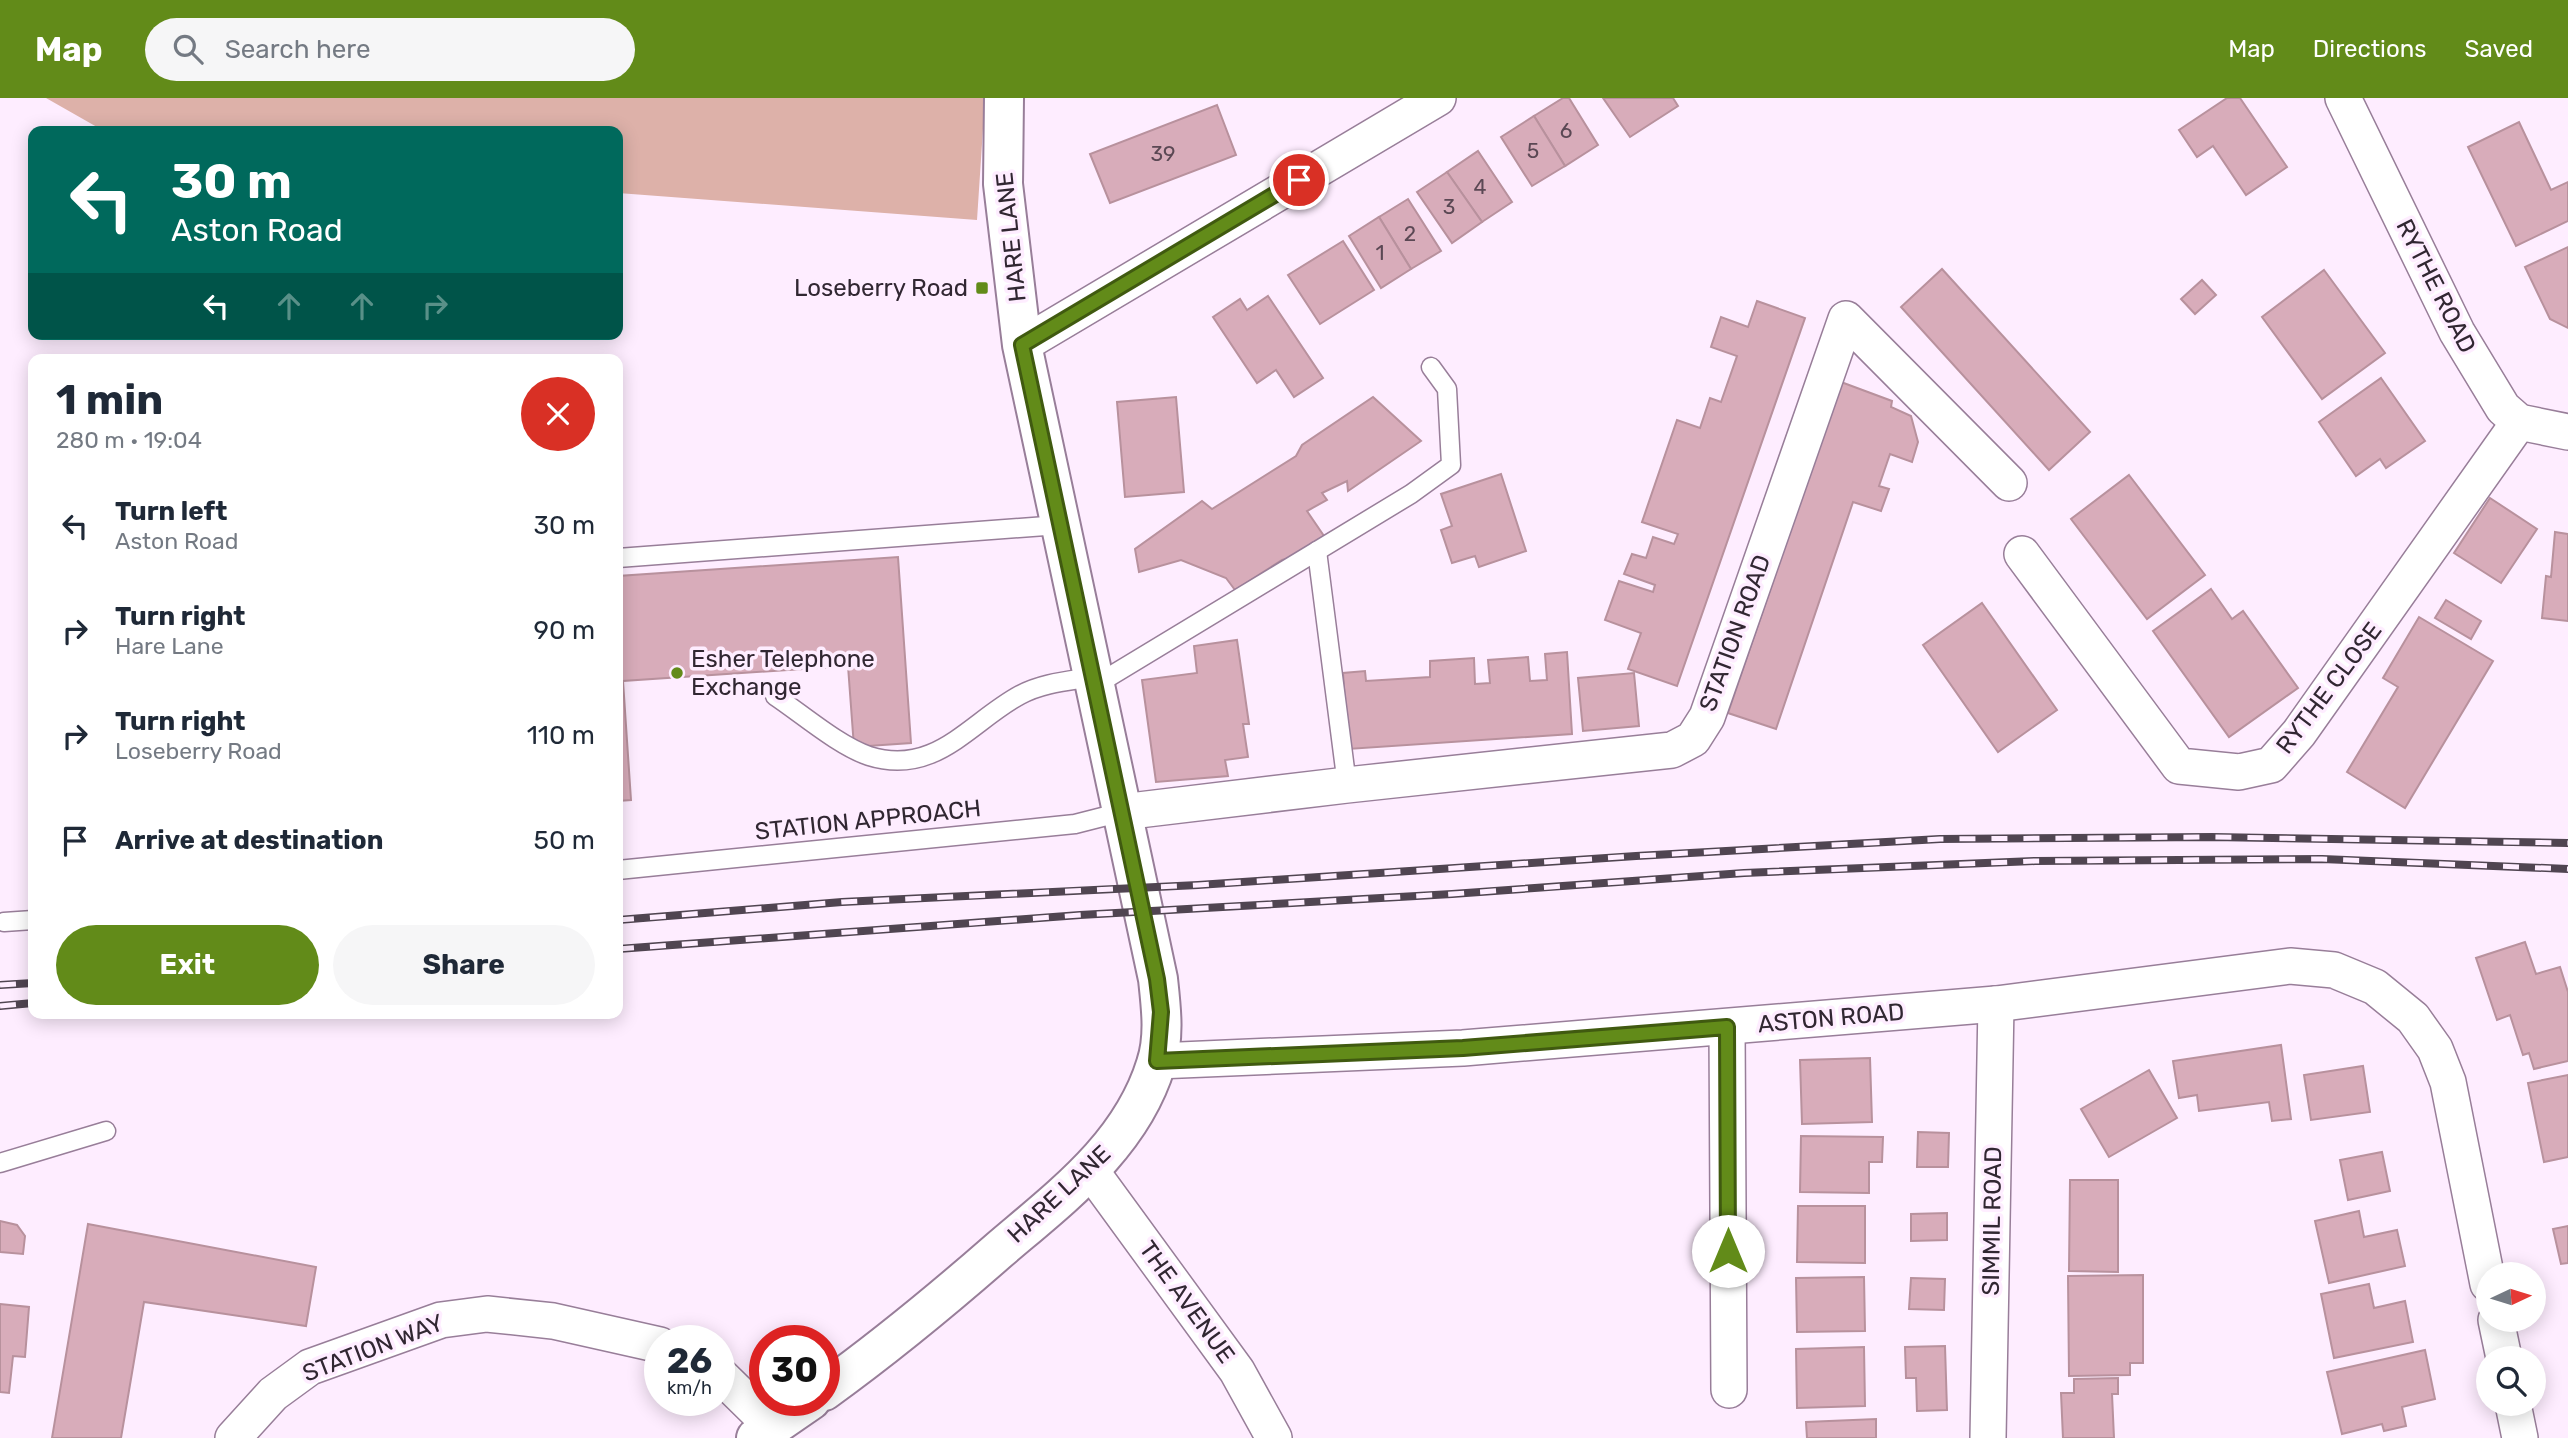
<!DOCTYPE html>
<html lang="en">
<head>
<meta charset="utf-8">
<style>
  :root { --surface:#fff; --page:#f6f6f7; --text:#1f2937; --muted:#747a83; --accent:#628b19 }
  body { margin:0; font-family:Rubik,sans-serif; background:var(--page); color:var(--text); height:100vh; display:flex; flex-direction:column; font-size:26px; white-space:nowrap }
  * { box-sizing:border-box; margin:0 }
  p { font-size:23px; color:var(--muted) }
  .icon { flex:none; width:38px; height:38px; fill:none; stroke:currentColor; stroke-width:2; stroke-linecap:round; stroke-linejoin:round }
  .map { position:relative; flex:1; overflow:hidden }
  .drawer { position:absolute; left:28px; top:256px; width:595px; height:665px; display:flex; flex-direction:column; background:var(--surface); border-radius:14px; box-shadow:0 4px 18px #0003 }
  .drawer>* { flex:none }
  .banner { position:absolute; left:28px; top:28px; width:595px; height:214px; border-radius:14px; box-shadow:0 4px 18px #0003; background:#00695c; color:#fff; overflow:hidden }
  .needle { width:46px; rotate:86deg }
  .controls { position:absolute; left:2476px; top:1164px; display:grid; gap:14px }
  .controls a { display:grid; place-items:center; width:70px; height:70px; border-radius:50%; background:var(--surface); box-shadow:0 4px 18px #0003; font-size:35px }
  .speed { position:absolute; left:644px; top:1227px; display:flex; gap:14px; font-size:35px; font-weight:700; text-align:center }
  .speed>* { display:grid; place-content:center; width:91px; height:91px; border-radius:50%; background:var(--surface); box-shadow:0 4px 18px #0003; line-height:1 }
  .speed small { font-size:18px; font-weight:400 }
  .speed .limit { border:10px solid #d22; background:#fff; color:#111 }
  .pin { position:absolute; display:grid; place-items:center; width:60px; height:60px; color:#fff; margin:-30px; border:4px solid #fff; border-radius:50%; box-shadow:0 2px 7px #0007 }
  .me { position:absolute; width:77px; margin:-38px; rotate:0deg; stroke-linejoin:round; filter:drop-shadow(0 0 5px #0008) }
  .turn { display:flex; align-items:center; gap:24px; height:147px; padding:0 28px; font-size:32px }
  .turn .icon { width:91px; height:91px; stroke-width:2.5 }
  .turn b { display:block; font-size:49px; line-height:60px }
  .lanes { display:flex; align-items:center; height:66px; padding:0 28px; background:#0003; justify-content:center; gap:35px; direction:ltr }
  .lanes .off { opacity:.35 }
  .round { display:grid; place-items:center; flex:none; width:74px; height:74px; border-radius:37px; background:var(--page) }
  .overview { display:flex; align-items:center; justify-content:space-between; height:119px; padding:0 28px }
  h1 { font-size:42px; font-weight:700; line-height:52px }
  .action { display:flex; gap:14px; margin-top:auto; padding:14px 28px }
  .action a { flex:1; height:80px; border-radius:42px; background:var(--accent); color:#fff; font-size:28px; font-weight:700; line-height:80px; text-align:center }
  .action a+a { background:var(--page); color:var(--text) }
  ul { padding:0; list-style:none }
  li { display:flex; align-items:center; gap:21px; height:105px; padding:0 28px }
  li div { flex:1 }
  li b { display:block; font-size:26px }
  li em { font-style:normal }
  header { display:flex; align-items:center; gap:42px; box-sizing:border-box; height:98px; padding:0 35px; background:var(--accent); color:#fff }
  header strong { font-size:33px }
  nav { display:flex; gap:38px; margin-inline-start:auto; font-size:24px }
  .search { width:490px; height:63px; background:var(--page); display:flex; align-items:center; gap:18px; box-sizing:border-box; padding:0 24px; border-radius:38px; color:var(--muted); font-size:26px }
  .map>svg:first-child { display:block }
  .forest { fill:#ddb1a9 }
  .building { fill:#d8acba; stroke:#b8919d; stroke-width:2 }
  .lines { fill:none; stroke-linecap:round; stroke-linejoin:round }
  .lane-casing { stroke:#987e99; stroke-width:21 }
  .street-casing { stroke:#987e99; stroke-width:38 }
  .secondary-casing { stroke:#987e99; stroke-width:42 }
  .lane { stroke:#fff; stroke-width:18 }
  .street { stroke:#fff; stroke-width:35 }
  .secondary { stroke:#fff; stroke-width:38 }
  .rail-casing { stroke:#504551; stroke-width:8 }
  .rail { stroke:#feedff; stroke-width:5; stroke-dasharray:16; stroke-linecap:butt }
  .route-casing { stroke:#405a10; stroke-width:18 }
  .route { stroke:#628b19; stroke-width:12 }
  .poi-dot { fill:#628b19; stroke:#feedff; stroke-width:2.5 }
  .labels { text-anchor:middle; stroke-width:7; stroke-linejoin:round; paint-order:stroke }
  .number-label { font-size:21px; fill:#5b4854 }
  .street-label { font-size:24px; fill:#312732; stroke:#feedff }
  .poi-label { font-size:24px; fill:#312732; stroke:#feedff; text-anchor:end }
</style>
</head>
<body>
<header>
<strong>Map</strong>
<div class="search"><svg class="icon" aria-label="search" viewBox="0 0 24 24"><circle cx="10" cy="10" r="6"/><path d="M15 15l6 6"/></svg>Search here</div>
<nav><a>Map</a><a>Directions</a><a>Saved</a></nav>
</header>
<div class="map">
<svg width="2568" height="1340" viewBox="0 0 2568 1340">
  <rect width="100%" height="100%" fill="#feedff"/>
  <path class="forest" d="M46,0H985L977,122L618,95V33H104Z"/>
  <g class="building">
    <path d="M1563,0H1569L1598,47L1565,68L1534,18Z"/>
    <path d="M1603,0H1673L1678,8L1630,39Z"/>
    <path d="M2227,0H2240L2287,69L2246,97L2213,48L2197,59L2179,32Z"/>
    <path d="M1217,7L1236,57L1110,105L1090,56Z"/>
    <path d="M1534,18L1565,68L1532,88L1501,39Z"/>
    <path d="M2519,24L2551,92L2568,84V123L2516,148L2468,49Z"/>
    <path d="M1478,53L1512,104L1482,124L1447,74Z"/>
    <path d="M1447,74L1482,124L1452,145L1417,94Z"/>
    <path d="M1408,101L1441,153L1411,171L1379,119Z"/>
    <path d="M1379,119L1411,171L1381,190L1349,138Z"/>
    <path d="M1343,143L1374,192L1320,226L1288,177Z"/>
    <path d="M2568,149V230L2550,221L2525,169Z"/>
    <path d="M1942,171L2090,334L2049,372L1901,209Z"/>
    <path d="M2324,172L2385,255L2322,301L2262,219Z"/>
    <path d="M2202,182L2216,197L2195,216L2181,201Z"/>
    <path d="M1268,198L1323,280L1294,299L1276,272L1257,285L1213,219L1240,201L1247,212Z"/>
    <path d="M1757,203L1805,220L1677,588L1628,571L1641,535L1605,522L1619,483L1653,494L1655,487L1624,476L1632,456L1646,460L1653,439L1674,446L1678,436L1642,424L1677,322L1700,330L1710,300L1721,304L1737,258L1711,249L1721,219L1748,229Z"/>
    <path d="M2381,280L2425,343L2386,370L2380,361L2356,378L2319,324Z"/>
    <path d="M1841,284L1892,303L1891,309L1911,318L1918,344L1912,364L1890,356L1879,388L1889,391L1881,413L1853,404L1776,631L1728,615Z"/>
    <path d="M1176,299L1184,394L1125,399L1117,304Z"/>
    <path d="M1373,299L1421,343L1348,393L1347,383L1322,395L1327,402L1307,413L1324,438L1294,459L1282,462L1235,492L1226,480L1181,462L1139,474L1135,451L1202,403L1212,411L1296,358L1302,347Z"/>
    <path d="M1501,376L1526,453L1479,469L1475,458L1452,465L1441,432L1452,428L1441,396Z"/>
    <path d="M2129,377L2205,477L2147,521L2071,421Z"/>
    <path d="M2490,400L2537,431L2501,485L2454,455Z"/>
    <path d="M2555,434L2568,436V523L2542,520L2546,478L2551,479Z"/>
    <path d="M898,459L911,645L854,649L848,568L623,583L631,702L618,703V478Z"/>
    <path d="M2211,491L2232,521L2243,513L2298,590L2229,639L2153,533Z"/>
    <path d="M2446,502L2481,523L2471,541L2435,520Z"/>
    <path d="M1982,505L2057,612L1998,654L1923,547Z"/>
    <path d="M2419,519L2493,563L2405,710L2347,674L2398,589L2383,580Z"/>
    <path d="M1237,542L1249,626H1243L1248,659L1225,662L1228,678L1156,684L1142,582L1197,575L1194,548Z"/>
    <path d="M1567,554L1572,636L1348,651L1343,575L1365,573L1366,583L1430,579V563L1474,560L1475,586L1490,585L1488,562L1528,559L1530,583L1547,582L1545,556Z"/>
    <path d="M1634,575L1639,628L1583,633L1578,580Z"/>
    <path d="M2525,844L2536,876L2560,869L2568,894V963L2534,971L2529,955L2523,957L2510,917L2497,922L2476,860Z"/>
    <path d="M2281,947L2291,1021L2272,1023L2269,1004L2199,1013L2197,997L2179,1000L2173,963Z"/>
    <path d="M1870,960L1872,1024L1802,1026L1800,962Z"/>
    <path d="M2363,968L2370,1014L2311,1022L2304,977Z"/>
    <path d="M2149,972L2177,1020L2109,1059L2081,1011Z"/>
    <path d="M2568,977V1059L2544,1064L2528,985Z"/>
    <path d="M1918,1034L1949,1035L1948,1069H1917Z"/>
    <path d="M1801,1038L1883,1039L1882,1064H1869V1095L1800,1094Z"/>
    <path d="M2382,1054L2390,1093L2348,1102L2340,1062Z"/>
    <path d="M2070,1082H2118V1174L2069,1173Z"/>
    <path d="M1798,1108H1865V1165L1797,1164Z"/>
    <path d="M2359,1113L2364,1139L2397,1132L2405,1168L2329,1185L2315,1123Z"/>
    <path d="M1947,1115V1142L1911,1143V1116Z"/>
    <path d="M0,1123L17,1127L25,1138L23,1156L0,1154Z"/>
    <path d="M88,1126L316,1169L306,1228L144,1204L121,1340H52Z"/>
    <path d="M2568,1128V1165L2561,1166L2553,1131Z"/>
    <path d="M2143,1177V1265H2130V1277L2069,1278L2068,1178Z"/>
    <path d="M1864,1179L1865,1233L1797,1234L1796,1180Z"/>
    <path d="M1911,1180L1945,1181L1944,1212L1909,1211Z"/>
    <path d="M2369,1186L2374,1210L2405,1203L2413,1244L2334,1260L2321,1196Z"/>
    <path d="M0,1206L29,1209L25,1259L13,1258L9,1295L0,1294Z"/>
    <path d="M1945,1248L1947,1312L1917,1313L1916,1280H1906L1905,1249Z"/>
    <path d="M1864,1249L1865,1308L1797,1310L1796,1251Z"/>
    <path d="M2425,1252L2435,1301L2402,1309L2406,1328L2384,1333L2382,1326L2342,1336L2327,1274Z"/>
    <path d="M2118,1280V1296H2112L2114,1340H2063L2061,1295H2074V1281Z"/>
    <path d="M1876,1321V1340H1807L1806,1324Z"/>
  </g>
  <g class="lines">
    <g class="lane-casing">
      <g id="lane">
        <path d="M1317,453L1347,687"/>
        <path d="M618,460L1059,427"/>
        <path d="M1094,588L1411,396L1451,367L1447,291L1431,269"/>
        <path d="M775,598C802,616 839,648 869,658C935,679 970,624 1020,597C1042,585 1068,583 1092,579"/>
        <path d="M618,772L1075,726L1122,714"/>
        <path d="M4,824L33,822"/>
        <path d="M0,1065L106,1033"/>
      </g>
    </g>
    <g class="street-casing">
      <g id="street">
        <path d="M2343,0L2457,234L2503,310L2519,324L2568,334"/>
        <path d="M1022,247L1438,0"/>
        <path d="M2022,456L2179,668L2239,674L2271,667L2299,635L2519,324"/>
        <path d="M1122,714L1347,687L1672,652L1693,641L1707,619L1846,221L2009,385"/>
        <path d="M1727,929L1729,1292"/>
        <path d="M1157,963L1463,950L1996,906L2290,868L2334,872L2375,889L2413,920L2435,951L2448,984L2488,1186"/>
        <path d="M1091,1073L1237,1273L1274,1340"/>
        <path d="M2496,1222L2504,1260"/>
        <path d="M719,1276L773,1329"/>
        <path d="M2513,1306L2520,1340"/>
        <path d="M233,1340L273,1296L310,1269L441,1222L487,1216L553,1223L660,1247"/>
        <path d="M1988,1340L1996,906"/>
      </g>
    </g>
    <g class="secondary-casing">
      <g id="secondary">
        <path d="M824,1293C885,1249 942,1202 998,1153C1061,1099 1131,1048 1156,966C1165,939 1161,909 1158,881L1022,247L1003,86L1004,0"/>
        <path d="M756,1340L811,1302"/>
      </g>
    </g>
    <use href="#lane" class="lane"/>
    <use href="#street" class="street"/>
    <use href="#secondary" class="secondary"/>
    <g class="rail-casing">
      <g id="rail">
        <path d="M618,822L842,804L1198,787L1636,758L1940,741L2212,739L2568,745"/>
        <path d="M618,851L1080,817L1452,796L1744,775L2035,763L2322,761L2568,771"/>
        <path d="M0,887L33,885"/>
        <path d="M0,908L33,905"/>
      </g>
    </g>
    <use href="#rail" class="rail"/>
  </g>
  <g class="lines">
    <g class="route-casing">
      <path id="route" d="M1299,82L1022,247L1157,881L1161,914L1157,963L1463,950L1727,929L1728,1153"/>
    </g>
    <use href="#route" class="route"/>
  </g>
  <g class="poi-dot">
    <rect x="975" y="183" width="14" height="14" rx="3.5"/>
    <circle cx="677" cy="575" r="7"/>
  </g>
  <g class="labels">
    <g class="number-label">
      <text x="1566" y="40">6</text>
      <text x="1533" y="60">5</text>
      <text x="1163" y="63">39</text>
      <text x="1480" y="96">4</text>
      <text x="1449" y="116">3</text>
      <text x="1410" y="143">2</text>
      <text x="1380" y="162">1</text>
    </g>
    <g class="street-label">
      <text transform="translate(1011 139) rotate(-96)" y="8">HARE LANE</text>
      <text transform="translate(2436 188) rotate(63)" y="8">RYTHE ROAD</text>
      <text transform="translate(1735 535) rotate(-70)" y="8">STATION ROAD</text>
      <text transform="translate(2329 590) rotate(-53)" y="8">RYTHE CLOSE</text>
      <text transform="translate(868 722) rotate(-6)" y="8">STATION APPROACH</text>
      <text transform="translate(1831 920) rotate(-5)" y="8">ASTON ROAD</text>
      <text transform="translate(1059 1096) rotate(-43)" y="8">HARE LANE</text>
      <text transform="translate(1992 1123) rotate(-89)" y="8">SIMMIL ROAD</text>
      <text transform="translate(1187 1204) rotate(54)" y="8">THE AVENUE</text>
      <text transform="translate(373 1250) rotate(-21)" y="8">STATION WAY</text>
    </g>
    <g class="poi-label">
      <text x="968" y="198">Loseberry Road</text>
      <text x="691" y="569" text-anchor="start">Esher Telephone<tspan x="691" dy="28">Exchange</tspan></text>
    </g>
  </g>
</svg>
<div class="controls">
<a><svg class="needle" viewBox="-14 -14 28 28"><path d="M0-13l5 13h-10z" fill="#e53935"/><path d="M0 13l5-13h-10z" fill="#747a83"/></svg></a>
<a><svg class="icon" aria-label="search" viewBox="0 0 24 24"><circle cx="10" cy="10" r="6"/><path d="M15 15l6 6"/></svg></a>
</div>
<div class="speed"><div>26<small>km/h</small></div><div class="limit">30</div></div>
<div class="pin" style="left:1299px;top:82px;background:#d93025"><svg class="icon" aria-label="arrive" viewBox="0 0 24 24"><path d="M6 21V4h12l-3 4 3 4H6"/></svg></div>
<svg class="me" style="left:1728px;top:1153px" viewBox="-20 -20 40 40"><circle r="19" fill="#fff"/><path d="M0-13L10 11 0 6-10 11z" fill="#628b19"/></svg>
<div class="banner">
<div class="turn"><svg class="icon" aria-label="left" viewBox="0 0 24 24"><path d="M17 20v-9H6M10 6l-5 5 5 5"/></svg><div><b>30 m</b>Aston Road</div></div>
<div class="lanes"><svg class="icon" aria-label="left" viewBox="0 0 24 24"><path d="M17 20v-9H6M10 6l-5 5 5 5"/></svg><svg class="icon off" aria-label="ahead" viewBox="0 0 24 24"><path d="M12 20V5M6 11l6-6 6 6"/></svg><svg class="icon off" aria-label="ahead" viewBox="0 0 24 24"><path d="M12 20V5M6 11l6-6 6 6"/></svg><svg class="icon off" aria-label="right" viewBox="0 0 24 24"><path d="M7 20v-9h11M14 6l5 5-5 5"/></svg></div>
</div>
<section class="drawer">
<div class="overview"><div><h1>1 min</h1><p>280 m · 19:04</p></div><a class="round" style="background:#d93025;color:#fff"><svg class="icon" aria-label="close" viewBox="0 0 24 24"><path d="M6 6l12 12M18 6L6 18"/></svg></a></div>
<ul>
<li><svg class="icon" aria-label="left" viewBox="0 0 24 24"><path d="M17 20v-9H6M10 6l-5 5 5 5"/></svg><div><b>Turn left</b><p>Aston Road</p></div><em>30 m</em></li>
<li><svg class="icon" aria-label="right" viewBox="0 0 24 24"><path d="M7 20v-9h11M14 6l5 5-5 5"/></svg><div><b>Turn right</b><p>Hare Lane</p></div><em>90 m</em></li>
<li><svg class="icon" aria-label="right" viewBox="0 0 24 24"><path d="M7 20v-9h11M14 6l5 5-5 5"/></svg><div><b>Turn right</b><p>Loseberry Road</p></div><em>110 m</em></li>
<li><svg class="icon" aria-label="arrive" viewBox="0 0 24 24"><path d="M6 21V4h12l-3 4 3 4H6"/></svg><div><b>Arrive at destination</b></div><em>50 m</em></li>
</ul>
<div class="action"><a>Exit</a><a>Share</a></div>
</section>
</div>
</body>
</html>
